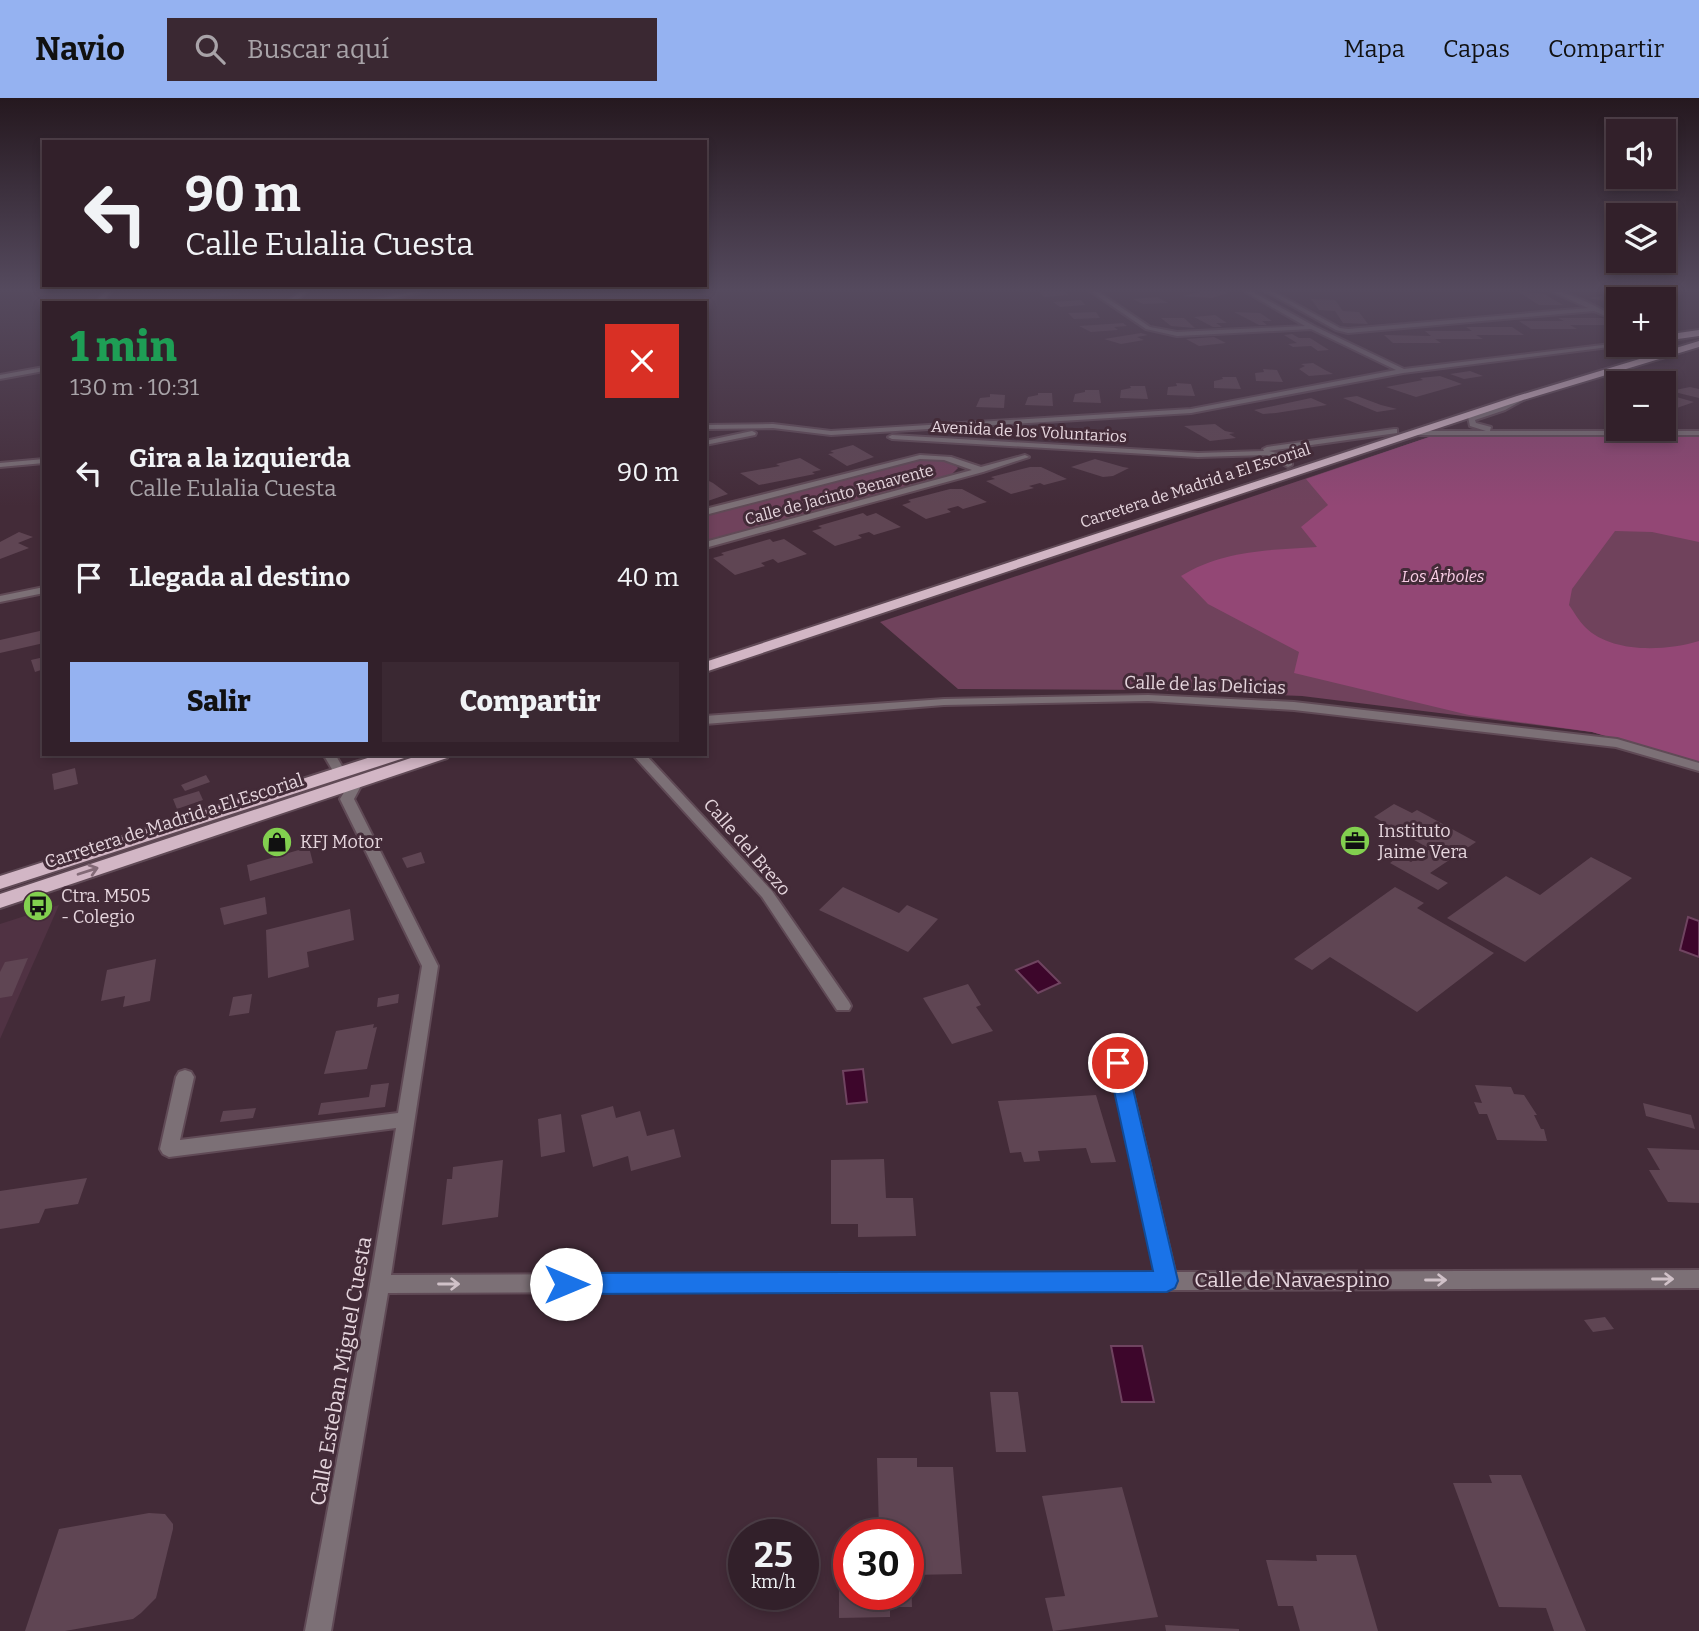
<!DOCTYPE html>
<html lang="es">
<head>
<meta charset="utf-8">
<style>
  :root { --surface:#32202a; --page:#3a2832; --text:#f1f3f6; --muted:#a8a3a8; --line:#4d3e47; --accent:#95b2f1 }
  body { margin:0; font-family:Bitter,serif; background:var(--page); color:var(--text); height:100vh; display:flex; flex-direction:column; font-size:26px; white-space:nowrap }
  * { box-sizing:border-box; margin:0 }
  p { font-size:23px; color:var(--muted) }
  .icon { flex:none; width:38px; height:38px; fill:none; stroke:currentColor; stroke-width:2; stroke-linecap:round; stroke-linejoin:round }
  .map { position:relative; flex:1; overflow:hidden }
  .drawer { position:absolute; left:42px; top:203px; width:665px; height:455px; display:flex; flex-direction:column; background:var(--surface); border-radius:0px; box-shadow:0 4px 10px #0003,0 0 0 2px var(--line) }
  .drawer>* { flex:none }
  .guide { position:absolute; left:42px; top:42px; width:665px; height:147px; border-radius:0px; box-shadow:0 4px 10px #0003,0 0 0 2px var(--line); background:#32202a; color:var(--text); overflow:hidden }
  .controls { position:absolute; left:1606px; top:21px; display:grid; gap:14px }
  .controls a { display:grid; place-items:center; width:70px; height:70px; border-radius:0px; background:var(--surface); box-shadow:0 4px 10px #0003,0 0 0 2px var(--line); font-size:35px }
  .speed { position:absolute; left:728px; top:1421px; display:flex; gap:14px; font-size:35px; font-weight:700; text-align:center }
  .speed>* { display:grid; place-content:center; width:91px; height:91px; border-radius:50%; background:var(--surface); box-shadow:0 4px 10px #0003,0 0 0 2px var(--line); line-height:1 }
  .speed small { font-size:18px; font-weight:400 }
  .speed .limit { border:10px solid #d22; background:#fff; color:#111 }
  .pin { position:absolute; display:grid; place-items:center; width:60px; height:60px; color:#fff; margin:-30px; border:4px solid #fff; border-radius:50%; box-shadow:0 2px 7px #0007 }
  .me { position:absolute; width:77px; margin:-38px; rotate:90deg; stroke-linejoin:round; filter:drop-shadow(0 0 5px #0008) }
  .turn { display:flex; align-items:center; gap:24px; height:147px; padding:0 28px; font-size:32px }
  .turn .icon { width:91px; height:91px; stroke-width:2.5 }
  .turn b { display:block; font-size:49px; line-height:60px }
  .round { display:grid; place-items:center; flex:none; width:74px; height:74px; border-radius:0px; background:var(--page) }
  .head { display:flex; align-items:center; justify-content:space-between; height:119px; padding:0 28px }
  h1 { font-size:42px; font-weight:800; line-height:52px; color:#1e9e55 }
  .button { display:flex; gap:14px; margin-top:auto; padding:14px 28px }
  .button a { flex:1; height:80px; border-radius:0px; background:var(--accent); color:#111; font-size:28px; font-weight:800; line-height:80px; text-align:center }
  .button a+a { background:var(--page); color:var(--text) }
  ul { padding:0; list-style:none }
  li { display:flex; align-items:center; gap:21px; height:105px; padding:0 28px }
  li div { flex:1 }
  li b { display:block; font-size:26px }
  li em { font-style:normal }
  header { display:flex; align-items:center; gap:42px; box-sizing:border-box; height:98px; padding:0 35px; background:var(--accent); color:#111 }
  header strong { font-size:33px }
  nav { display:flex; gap:38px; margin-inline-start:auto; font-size:24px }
  .search { width:490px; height:63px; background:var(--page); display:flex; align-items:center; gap:18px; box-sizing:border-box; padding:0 24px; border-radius:0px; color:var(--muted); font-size:26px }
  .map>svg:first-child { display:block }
  .built { fill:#503243 }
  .green { fill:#70425c }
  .forest { fill:#934775 }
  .water { fill:#3d062b; stroke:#6f4460; stroke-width:2 }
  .building { fill:#5f4553 }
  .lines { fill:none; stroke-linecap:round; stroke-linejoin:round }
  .minor-casing { stroke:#604a56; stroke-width:4 }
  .trunk-casing { stroke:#604a56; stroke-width:4 }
  .minor { fill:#7c7076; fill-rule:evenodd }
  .trunk { fill:#d2b6c5; fill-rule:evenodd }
  .oneway { stroke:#836a77 }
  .oneway2 { stroke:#d0c1c8 }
  .route { fill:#1a73e8; stroke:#114b97; stroke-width:2 }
  .labels { text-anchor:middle; stroke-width:6; stroke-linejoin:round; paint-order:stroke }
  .far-street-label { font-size:16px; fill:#e5d5dd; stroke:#432b38 }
  .far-park-label { font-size:16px; font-style:italic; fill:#fbcfe7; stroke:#432b38 }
  .street-label { font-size:18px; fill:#e5d5dd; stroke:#432b38 }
  .poi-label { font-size:18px; fill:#e5d5dd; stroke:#432b38; text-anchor:start }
  .near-street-label { font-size:21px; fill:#e5d5dd; stroke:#432b38 }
</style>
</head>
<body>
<header>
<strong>Navio</strong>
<div class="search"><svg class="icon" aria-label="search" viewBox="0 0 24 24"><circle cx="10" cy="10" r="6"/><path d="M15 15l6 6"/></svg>Buscar aquí</div>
<nav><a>Mapa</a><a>Capas</a><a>Compartir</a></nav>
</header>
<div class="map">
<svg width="1699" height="1533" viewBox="0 0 1699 1533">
  <rect width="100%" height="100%" fill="#432b38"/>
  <path class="built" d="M59,807L0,941V826Z"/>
  <g class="green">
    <path d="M1435,337L1699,338V665L1592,634L1302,598L1154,592L958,591L880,524Z"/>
    <path d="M923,361L953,364L958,370L952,376L705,443V418Z"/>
  </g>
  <path class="forest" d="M1435,337L1699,338V444L1652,434L1615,433L1572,491L1569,507C1574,514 1579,523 1585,529C1612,556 1666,553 1699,543V665L1592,634L1469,617L1294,575L1299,554L1208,506L1181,478C1223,452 1270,452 1317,449L1301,429L1328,407L1306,381Z"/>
  <g class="water">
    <path d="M1688,819L1699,823V859L1680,852Z"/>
    <path d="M1038,863L1060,885L1038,895L1016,872Z"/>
    <path d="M863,971L867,1004L847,1006L843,973Z"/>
    <path d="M1111,1248H1142L1154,1304H1122Z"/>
  </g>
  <g class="building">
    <path d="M240,193L238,197L209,199L211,194Z"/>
    <path d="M1039,193H1063L1069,197L1044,199Z"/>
    <path d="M1204,193H1221L1228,195L1212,200L1182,198Z"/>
    <path d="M1517,193L1544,196L1563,207H1539Z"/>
    <path d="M1609,197L1619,199V205L1588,200Z"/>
    <path d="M1157,199L1168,205L1143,206L1133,201Z"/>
    <path d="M1311,201L1335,202L1343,213L1359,214L1368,226L1343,225L1335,213L1319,212Z"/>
    <path d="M1081,202L1085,207L1060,209L1053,204Z"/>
    <path d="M1096,214L1100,220L1074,221L1068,215Z"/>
    <path d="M1234,214L1260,215L1272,223H1262L1267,227H1259Z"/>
    <path d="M1215,217L1227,225H1216L1222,229H1213L1194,219Z"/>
    <path d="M1161,220H1184L1195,230L1171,228Z"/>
    <path d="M1558,220H1603L1616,227H1570L1577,231H1531L1519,223H1564Z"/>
    <path d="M1123,225L1127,228L1114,229L1118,232L1091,234L1079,228Z"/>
    <path d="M1466,229H1512L1524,237H1476L1483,241H1435L1441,245H1393L1384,237L1431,238L1425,233H1472Z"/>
    <path d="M1141,235L1148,237L1137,239L1144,242L1121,246L1104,241Z"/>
    <path d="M1292,236L1299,240H1310L1329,252L1318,253L1311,248L1293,249L1288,246L1297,245L1284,237Z"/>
    <path d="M1214,239L1226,245L1199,248L1186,241Z"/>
    <path d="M1313,265L1325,272L1333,276L1309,278L1299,271L1305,268L1301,266Z"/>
    <path d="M1263,271L1277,272L1283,284L1256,283L1255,275L1264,274Z"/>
    <path d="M1470,273L1483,278L1464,281L1450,276Z"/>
    <path d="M1440,278L1462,286L1416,299L1386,289L1423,282L1420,280Z"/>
    <path d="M1222,279H1236L1241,291L1214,290V283L1223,281Z"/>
    <path d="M1176,285L1191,286L1195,298L1167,297L1168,289L1177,288Z"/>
    <path d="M1130,288H1145L1148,301L1120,300L1121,292L1131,290Z"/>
    <path d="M1690,289L1699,291V300L1670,293Z"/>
    <path d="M1085,292H1099L1101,305L1073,304L1075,296L1085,294Z"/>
    <path d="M1038,295H1052L1053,308L1025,307L1028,299L1038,297Z"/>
    <path d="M990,296L1005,297L1004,310L976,309L980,300L990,299Z"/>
    <path d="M1357,298L1381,307L1397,311L1377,314L1343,300Z"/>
    <path d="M1673,298L1694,304L1674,311L1664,308V300Z"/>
    <path d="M1311,300L1327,307L1276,315L1263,316L1254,312Z"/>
    <path d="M1215,326L1225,333L1235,335L1229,336L1236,340L1210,343L1184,328Z"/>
    <path d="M853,347L874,359L847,368L828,356L834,355L830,353Z"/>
    <path d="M800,360L821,372L812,374L815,376L759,387L740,375L780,368L776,366Z"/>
    <path d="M1095,361L1123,369L1129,370L1113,378L1103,379L1071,369Z"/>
    <path d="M1030,369H1041L1067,381L1044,387L1040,385L1029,388L1034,390L1011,396L986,383L995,381L991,379Z"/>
    <path d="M709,383L713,385L728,396L705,404V384Z"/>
    <path d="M950,391H962L987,404L963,411L958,408L947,411L951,414L926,421L902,407L911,404L908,402Z"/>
    <path d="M863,415L867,418L876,415L901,429L874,437L869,434L858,437L862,440L835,448L812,433L822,430L818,428Z"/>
    <path d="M19,434L33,439L18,445L29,450L0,461V444Z"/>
    <path d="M770,441L773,444L784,441L807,456L778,465L773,461L761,465L765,468L735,477L713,460L724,457L721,455Z"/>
    <path d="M44,532V545L0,555V542Z"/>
    <path d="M44,559V571L35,574L31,562Z"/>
    <path d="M75,670L78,686L54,692L52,676Z"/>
    <path d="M206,677L210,684L185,693L181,687Z"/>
    <path d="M199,693L203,702L177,711L173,701Z"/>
    <path d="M1394,706L1412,715L1417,712L1476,744L1430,775L1448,785L1438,792L1390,765L1399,758L1411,764L1430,751L1374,719Z"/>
    <path d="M309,749L313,765L250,783L247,767Z"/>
    <path d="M421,754L425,765L407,770L402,760Z"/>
    <path d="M1591,759L1632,780L1525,864L1447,820L1506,778L1540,797Z"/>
    <path d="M843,789L899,815L907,807L938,821L908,854L819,812Z"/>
    <path d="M1395,789L1424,805L1417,810L1494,855L1417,914L1330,859L1312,872L1294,861Z"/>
    <path d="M265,799L267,816L224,827L220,810Z"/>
    <path d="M350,811L354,842L307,854L309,869L268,880L266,832Z"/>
    <path d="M28,860L12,898L0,900V874L5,864Z"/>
    <path d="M156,861L150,903L123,909L125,898L101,903L107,872Z"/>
    <path d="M968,886L981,907L976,909L993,933L952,946L923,900Z"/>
    <path d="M252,896L249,915L229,918L233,899Z"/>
    <path d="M399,896L398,905L377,909L378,900Z"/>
    <path d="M374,926L373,930L377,929L367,971L324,976L336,933Z"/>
    <path d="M389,985L385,1009L318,1017L321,1005L369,999L371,987Z"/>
    <path d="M1475,987L1511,989L1514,996L1524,997L1537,1017H1534L1541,1031H1544L1547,1043L1497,1042L1487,1016H1479L1474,1004L1482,1005Z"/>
    <path d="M1096,997L1116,1064L1091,1065L1086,1050L1038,1053L1040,1063L1024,1064L1021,1054L1010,1055L998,1003Z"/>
    <path d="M1643,1005L1691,1017L1695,1031L1646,1018Z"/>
    <path d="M613,1008L616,1020L640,1013L647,1038L674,1031L681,1059L631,1073L628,1058L593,1069L581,1017Z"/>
    <path d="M256,1010L253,1020L220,1024L223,1013Z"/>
    <path d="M561,1016L565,1054L541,1059L538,1021Z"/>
    <path d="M1647,1050L1699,1052V1105L1668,1104L1649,1072H1660Z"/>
    <path d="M884,1061L886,1100H913L916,1138L858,1139V1126H831V1062Z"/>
    <path d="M503,1062L498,1119L442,1127L447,1081H452L453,1069Z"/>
    <path d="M87,1080L78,1106L45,1111L39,1125L0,1131V1093Z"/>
    <path d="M1605,1219L1614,1231L1593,1234L1584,1222Z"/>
    <path d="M990,1294H1018L1026,1354H996Z"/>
    <path d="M877,1360H917V1369H953L962,1476L911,1477L912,1509H890V1519L839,1520V1457H849V1496H908V1437H855V1431H879Z"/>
    <path d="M1489,1377H1521L1586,1533H1554L1546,1510L1499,1509L1453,1385H1492Z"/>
    <path d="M1122,1389L1158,1519L1053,1533L1045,1500L1065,1498L1042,1398Z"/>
    <path d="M149,1415L165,1416L173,1426V1431L156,1500L141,1515L133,1521L65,1533H25L59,1431Z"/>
    <path d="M1316,1457H1356L1378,1533H1300L1293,1508H1278L1266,1462L1317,1463Z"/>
    <path d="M1165,1527L1239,1531V1533H1166Z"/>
  </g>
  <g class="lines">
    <g class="minor-casing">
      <g id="minor">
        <path d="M106,193H112L101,205H95Z"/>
        <path d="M301,193H308L293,205H286Z"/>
        <path d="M415,193H427L373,205H360Z"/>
        <path d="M1090,193H1097L1150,229L1177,234L1305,228L1244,193H1251L1314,228L1404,271L1619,245L1625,247L1403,275L1191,315L831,337L773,330L705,331V327L773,326L831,333L1191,311L1396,272L1311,231L1177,238L1146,231Z"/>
        <path d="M1265,193H1272L1340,230L1348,231L1588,210L1551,193C1571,193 1601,212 1619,220V224L1594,213L1348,235L1336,232Z"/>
        <path d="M44,269V273L0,281V277Z"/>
        <path d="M1520,298L1523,302L1505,312L1475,322L1476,325L1491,329L1490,333H1699V337H1418L1414,335L1418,333H1486L1470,328L1468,319L1499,308Z"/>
        <path d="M1394,331H1397V335L1269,353L1292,359V367L1288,369L1284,367L1285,362L1267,357L1198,359L892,341L888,339L892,337L1198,355L1264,353L1263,351L1267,349Z"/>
        <path d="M752,333L756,335L755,337L705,347V343Z"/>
        <path d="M920,357L951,359L981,369L1025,357L1029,359L983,374L705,450V444L972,372L944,362L920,361L705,417V411Z"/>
        <path d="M44,361V365L0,369V365Z"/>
        <path d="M44,489V495L0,504V498Z"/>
        <path d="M1148,597L1294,604L1617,641L1699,665V673L1616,649L1294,612L1148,603L944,607L705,626V618L944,601Z"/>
        <path d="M323,656H335L346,675L344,678H336Z"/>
        <path d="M632,656H645L772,793L849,904L851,908L849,912H837L762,799Z"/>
        <path d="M357,680L363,684L354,701L438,868L391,1177L1155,1174L1110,965L1112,960L1118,958L1124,960L1126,965L1175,1174L1699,1172V1190L388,1195L331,1533H305L370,1186L396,1030L169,1059L163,1056L160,1051L176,979L179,974L185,972L191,974L194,979L180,1042L398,1015L422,868L340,701L352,681Z"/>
      </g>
    </g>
    <g class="trunk-casing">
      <g id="trunk">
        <path d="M1699,232V238L1664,243V237Z"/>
        <path d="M1699,243V249L1523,302L705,574V564L1517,298Z"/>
        <path d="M380,656H406L404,660L0,791V778Z"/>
        <path d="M423,656H449L447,660L0,810V796Z"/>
      </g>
    </g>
    <use href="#minor" class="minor"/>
    <use href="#trunk" class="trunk"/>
  </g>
  <defs><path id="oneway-shaft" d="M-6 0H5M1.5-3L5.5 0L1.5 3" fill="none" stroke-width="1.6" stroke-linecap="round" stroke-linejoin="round" transform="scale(1.75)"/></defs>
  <use class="oneway" href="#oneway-shaft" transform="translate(88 773) rotate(-18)"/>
  <g class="oneway2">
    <use href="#oneway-shaft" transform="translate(1663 1181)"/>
    <use href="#oneway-shaft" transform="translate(1436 1182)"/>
    <use href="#oneway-shaft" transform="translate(449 1186)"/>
  </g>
  <linearGradient id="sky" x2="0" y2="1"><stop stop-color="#25181f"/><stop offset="0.47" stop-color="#554a5e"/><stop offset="1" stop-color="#554a5e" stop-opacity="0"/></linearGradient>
  <rect width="1699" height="408" fill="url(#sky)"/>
  <path class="route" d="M1118,958L1124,960L1127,965L1178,1183L1175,1190L1167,1194L566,1196L558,1193L554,1186L558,1178L566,1175L1153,1173L1108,965L1111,960Z"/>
  <defs>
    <g id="office-disc" transform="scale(1.575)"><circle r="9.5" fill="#82d04f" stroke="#432b38"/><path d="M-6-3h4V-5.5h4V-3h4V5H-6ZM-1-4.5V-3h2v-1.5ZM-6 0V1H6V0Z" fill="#111"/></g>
    <g id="shop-disc" transform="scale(1.575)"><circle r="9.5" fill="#82d04f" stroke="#432b38"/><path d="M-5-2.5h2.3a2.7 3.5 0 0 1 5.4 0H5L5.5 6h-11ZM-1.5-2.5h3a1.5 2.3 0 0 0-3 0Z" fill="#111"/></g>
    <g id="bus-disc" transform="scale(1.575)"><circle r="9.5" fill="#82d04f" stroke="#432b38"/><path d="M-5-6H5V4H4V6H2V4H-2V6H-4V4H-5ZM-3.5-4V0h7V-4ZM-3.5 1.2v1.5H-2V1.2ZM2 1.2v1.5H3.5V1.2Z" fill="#111"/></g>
  </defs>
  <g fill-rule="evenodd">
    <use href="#office-disc" x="1355" y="743"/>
    <use href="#shop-disc" x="277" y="744"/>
    <use href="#bus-disc" x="38" y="808"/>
  </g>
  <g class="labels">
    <g class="far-street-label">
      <text transform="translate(1029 333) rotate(3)" y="6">Avenida de los Voluntarios</text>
      <text transform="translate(1195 387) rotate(-18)" y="6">Carretera de Madrid a El Escorial</text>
      <text transform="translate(839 396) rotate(-15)" y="6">Calle de Jacinto Benavente</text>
    </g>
    <g class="far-park-label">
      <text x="1443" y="484">Los Árboles</text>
    </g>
    <g class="street-label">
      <text transform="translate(1205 587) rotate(2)" y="6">Calle de las Delicias</text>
      <text transform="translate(174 723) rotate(-18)" y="6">Carretera de Madrid a El Escorial</text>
      <text transform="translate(747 749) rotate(49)" y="6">Calle del Brezo</text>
    </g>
    <g class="poi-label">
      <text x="1378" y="739">Instituto<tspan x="1378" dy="21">Jaime Vera</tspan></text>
      <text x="300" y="750">KFJ Motor</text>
      <text x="61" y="804">Ctra. M505<tspan x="61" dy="21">- Colegio</tspan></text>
    </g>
    <g class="near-street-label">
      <text x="1292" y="1189">Calle de Navaespino</text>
      <text transform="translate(341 1273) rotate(-80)" y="7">Calle Esteban Miguel Cuesta</text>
    </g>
  </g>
</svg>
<div class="controls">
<a><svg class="icon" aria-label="sound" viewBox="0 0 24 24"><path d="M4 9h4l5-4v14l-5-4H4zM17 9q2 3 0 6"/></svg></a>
<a><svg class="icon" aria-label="layers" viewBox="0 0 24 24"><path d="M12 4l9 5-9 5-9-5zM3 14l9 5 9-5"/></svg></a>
<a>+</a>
<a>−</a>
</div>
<div class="speed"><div>25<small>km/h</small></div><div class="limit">30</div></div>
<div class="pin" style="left:1118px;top:965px;background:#d93025"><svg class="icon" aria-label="arrive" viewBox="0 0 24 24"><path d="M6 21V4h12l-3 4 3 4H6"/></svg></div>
<svg class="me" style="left:566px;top:1186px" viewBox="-20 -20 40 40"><circle r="19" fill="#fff"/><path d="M0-13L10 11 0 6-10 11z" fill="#1a73e8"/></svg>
<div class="guide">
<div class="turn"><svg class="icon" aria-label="left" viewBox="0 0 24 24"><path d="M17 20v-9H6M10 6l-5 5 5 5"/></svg><div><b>90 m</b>Calle Eulalia Cuesta</div></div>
</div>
<section class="drawer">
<div class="head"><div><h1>1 min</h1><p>130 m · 10:31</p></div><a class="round" style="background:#d93025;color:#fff"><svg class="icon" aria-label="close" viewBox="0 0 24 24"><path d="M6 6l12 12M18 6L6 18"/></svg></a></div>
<ul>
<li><svg class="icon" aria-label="left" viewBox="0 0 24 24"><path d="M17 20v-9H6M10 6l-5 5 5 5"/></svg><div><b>Gira a la izquierda</b><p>Calle Eulalia Cuesta</p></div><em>90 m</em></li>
<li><svg class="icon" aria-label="arrive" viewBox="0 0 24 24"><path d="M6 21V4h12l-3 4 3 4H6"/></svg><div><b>Llegada al destino</b></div><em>40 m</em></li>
</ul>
<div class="button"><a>Salir</a><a>Compartir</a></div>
</section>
</div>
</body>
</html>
